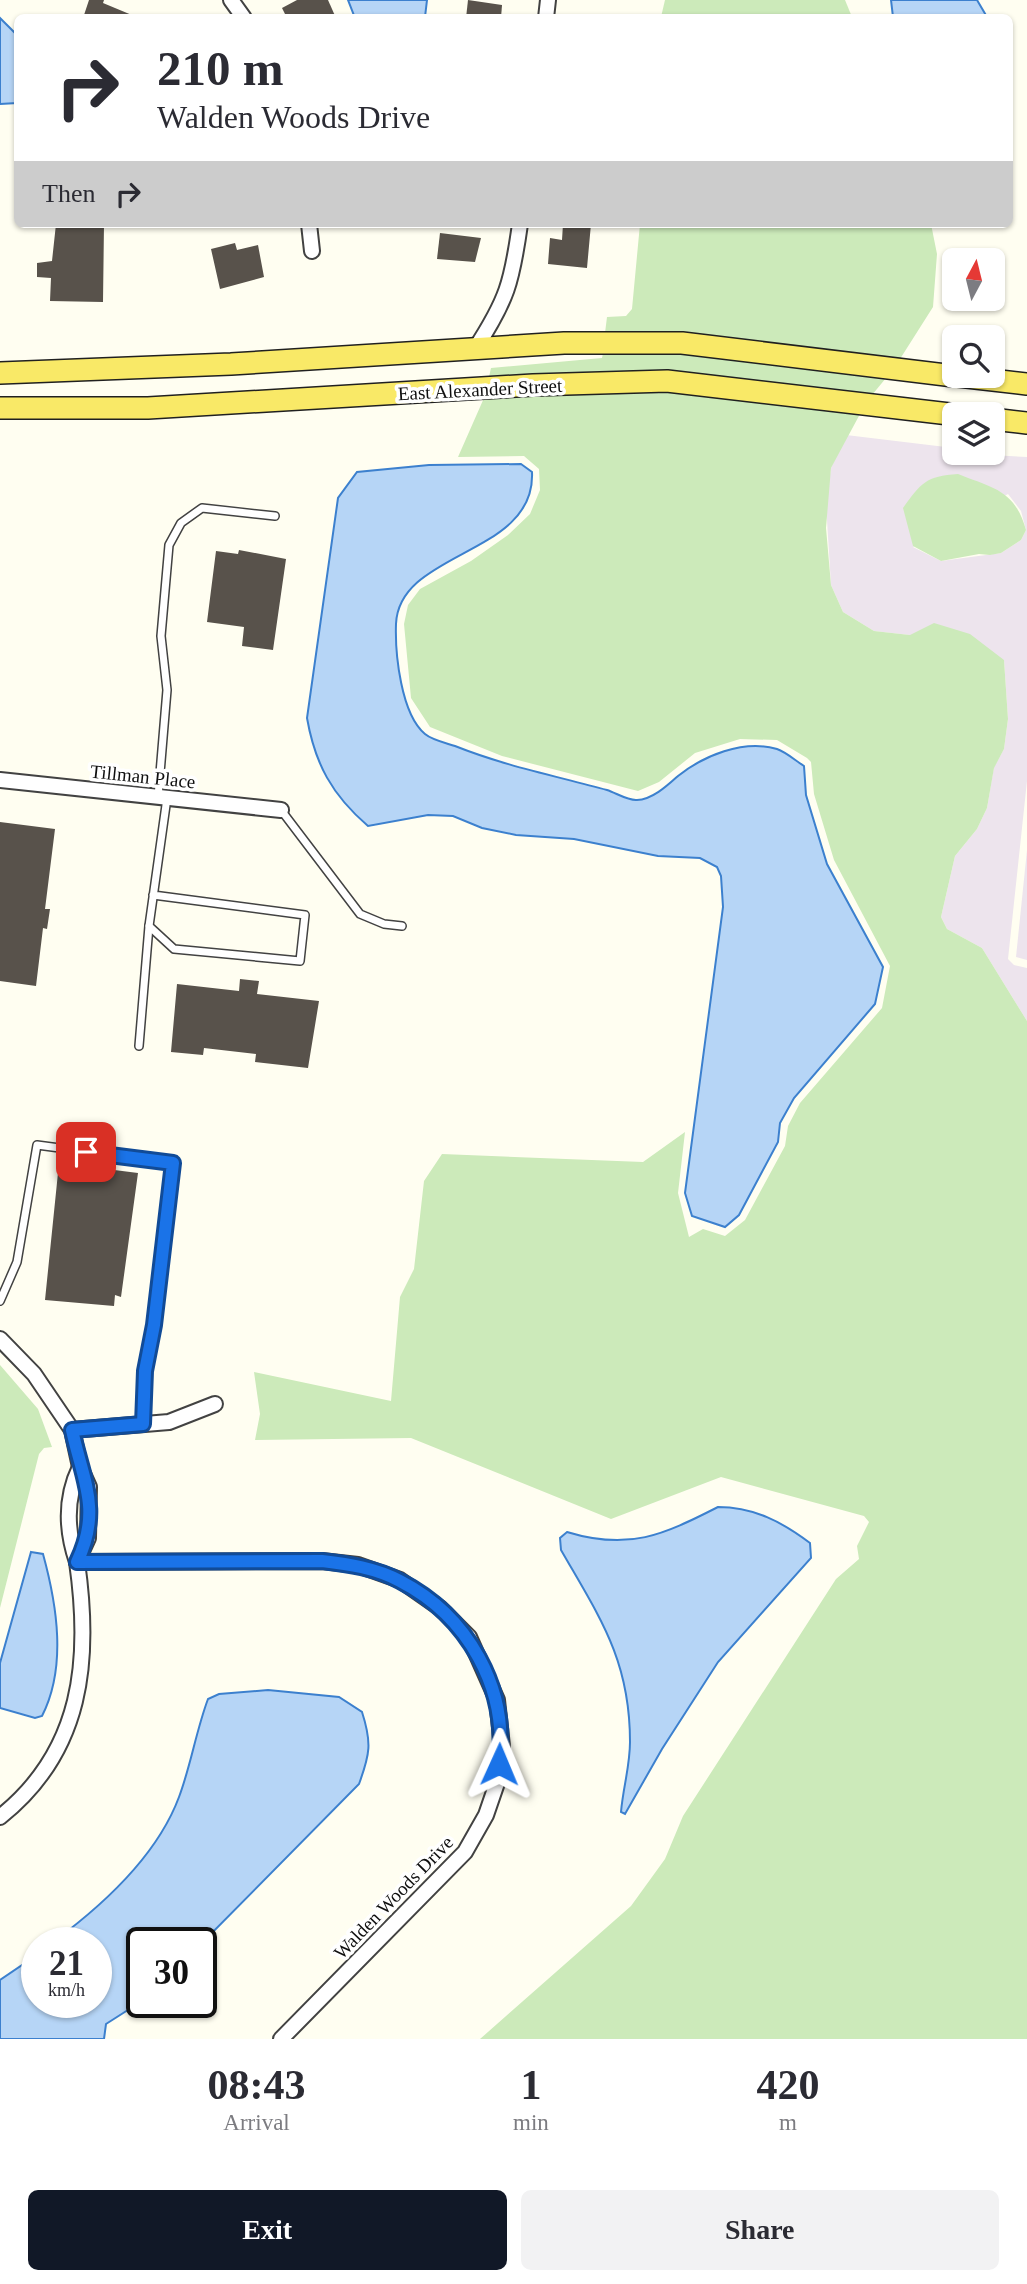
<!DOCTYPE html>
<html lang="en">
<head>
<meta charset="utf-8">
<style>
  :root { --surface:#fff; --page:#f2f2f3; --text:#2b2b33; --muted:#7c7c81; --accent:#111827 }
  body { margin:0; font-family:Georgia,serif; background:var(--page); color:var(--text); height:100vh; display:flex; flex-direction:column; font-size:26px; white-space:nowrap }
  * { box-sizing:border-box; margin:0 }
  p { font-size:23px; color:var(--muted) }
  .icon { flex:none; width:38px; height:38px; fill:none; stroke:currentColor; stroke-width:2; stroke-linecap:round; stroke-linejoin:round }
  .map { position:relative; height:2039px; overflow:hidden }
  .side { display:flex; flex-direction:column; background:var(--surface); flex:1 }
  .side>* { flex:none }
  .hud { position:absolute; left:14px; top:14px; width:999px; height:214px; border-radius:10px; box-shadow:0 2px 5px #0004; background:#fff; color:var(--text); overflow:hidden }
  .needle { width:46px; rotate:7deg }
  .controls { position:absolute; left:942px; top:248px; display:grid; gap:14px }
  .controls a { display:grid; place-items:center; width:63px; height:63px; border-radius:10px; background:var(--surface); box-shadow:0 2px 5px #0004; font-size:35px }
  .speed { position:absolute; left:21px; top:1927px; display:flex; gap:14px; font-size:35px; font-weight:700; text-align:center }
  .speed>* { display:grid; place-content:center; width:91px; height:91px; border-radius:50%; background:var(--surface); box-shadow:0 2px 5px #0004; line-height:1 }
  .speed small { font-size:18px; font-weight:400 }
  .speed .limit { border:4px solid #111; border-radius:10px; background:#fff; color:#111 }
  .pin { position:absolute; display:grid; place-items:center; width:60px; height:60px; color:#fff; margin:-30px; border-radius:14px; box-shadow:0 4px 10px #0006 }
  .me { position:absolute; width:77px; margin:-38px; rotate:1deg; stroke-linejoin:round; filter:drop-shadow(0 0 5px #0008) }
  .turn { display:flex; align-items:center; gap:24px; height:147px; padding:0 28px; font-size:32px }
  .turn .icon { width:91px; height:91px; stroke-width:2.5 }
  .turn b { display:block; font-size:49px; line-height:60px }
  .then { display:flex; align-items:center; height:66px; padding:0 28px; background:#0003; gap:14px; font-size:26px }
  .eta { display:flex; justify-content:space-evenly; align-items:center; height:119px; text-align:center }
  .eta b { font-size:42px; font-weight:600; line-height:49px }
  .action { display:flex; gap:14px; margin-top:auto; padding:14px 28px }
  .action a { flex:1; height:80px; border-radius:10px; background:var(--accent); color:#fff; font-size:28px; font-weight:600; line-height:80px; text-align:center }
  .action a+a { background:var(--page); color:var(--text) }
  .map>svg:first-child { display:block }
  .industrial { fill:#ede4ed; fill-rule:evenodd }
  .green { fill:#cceaba }
  .water { fill:#b6d5f6; stroke:#3c80ce; stroke-width:2 }
  .building { fill:#58524b }
  .lines { fill:none; stroke-linecap:round; stroke-linejoin:round }
  .service-casing { stroke:#424242; stroke-width:10 }
  .minor-casing { stroke:#424242; stroke-width:18 }
  .primary-casing { stroke:#202020; stroke-width:24 }
  .service { stroke:#fff; stroke-width:7 }
  .minor { stroke:#fff; stroke-width:14 }
  .primary { stroke:#f9e967; stroke-width:21 }
  .route-casing { stroke:#114b97; stroke-width:18 }
  .route { stroke:#1a73e8; stroke-width:12 }
  .labels { text-anchor:middle; stroke-width:7; stroke-linejoin:round; paint-order:stroke }
  .street-label { font-size:19px; fill:#0f0f0f; stroke:#fff }
</style>
</head>
<body>
<div class="map">
<svg width="1027" height="2039" viewBox="0 0 1027 2039">
  <rect width="100%" height="100%" fill="#fffef1"/>
  <g class="industrial">
    <path d="M846,435L954,448V453L1027,457V781L1008,959L1014,965L1027,968V1021L982,948L947,929L941,917L955,856L977,829L987,808L994,767L1004,749L1008,719L1004,660L910,635L874,631L843,612L831,585L826,504L831,468ZM1008,494L1021,511L1026,530L1021,540L1001,553L941,561L913,547Z"/>
    <path d="M1027,850V960L1016,957Z"/>
  </g>
  <g class="green">
    <path d="M665,0H845L852,17H661Z"/>
    <path d="M640,224H931L937,254L933,307L900,359L605,333L607,317L626,316L632,309Z"/>
    <path d="M603,353H681L886,378L872,395L489,377L491,368L602,358Z"/>
    <path d="M667,391L860,414L831,468L826,528L831,585L843,612L874,631L910,635L934,623L970,634L1004,660L1008,719L1004,749L994,768L987,808L977,829L955,856L941,917L947,929L982,948L1027,1021V2039H480L631,1906L665,1859L683,1816L836,1579L859,1559L857,1546L869,1522L864,1516L721,1477L611,1519L411,1438L255,1440L260,1414L254,1372L391,1401L400,1297L414,1269L424,1181L442,1154L643,1162L685,1132L678,1193L689,1237L703,1229L725,1236L745,1220L785,1146L788,1126L800,1103L882,1008L890,966L834,860L814,794L811,762L807,758L777,740L740,739L695,753L659,782L638,791L502,756L430,727L411,698L404,624L408,605L420,589L471,561L508,535L530,514L540,490L539,469L524,456L458,457L484,398Z"/>
    <path d="M958,474C993,488 1015,490 1026,530L1021,540L1001,553L990,555L979,554L941,561L913,546L903,508C921,483 926,476 958,474Z"/>
    <path d="M0,1365L38,1409L52,1447L44,1448L39,1454L0,1608Z"/>
  </g>
  <g class="water">
    <path d="M348,0H427L425,17L355,18Z"/>
    <path d="M891,0H977L987,17H893Z"/>
    <path d="M0,18L17,35V103L0,104Z"/>
    <path d="M521,464L532,472C536,556 399,550 396,624C395,654 401,714 425,734C432,740 446,743 455,746C505,766 556,776 607,790C616,793 629,801 637,800C652,800 668,785 678,776C703,756 743,739 777,749C786,752 796,761 804,766L806,795L827,864L883,967L875,1004L794,1098L780,1123L778,1142L739,1215L725,1227L692,1216L685,1193L723,907L721,876L717,867L700,858L658,856L574,839L516,835L482,828L453,816L428,815L368,826C332,795 315,764 307,718L338,498L357,472L429,465Z"/>
    <path d="M718,1507C754,1507 782,1522 810,1543L811,1558L718,1662L662,1749L625,1814L621,1812C623,1788 630,1766 630,1742C630,1660 600,1618 561,1550L560,1538L567,1532C629,1551 663,1535 718,1507Z"/>
    <path d="M31,1552L43,1554C57,1605 67,1667 42,1716L35,1718L0,1708V1663Z"/>
    <path d="M268,1690L339,1697L362,1712C372,1743 370,1754 359,1784L201,1944L142,1942V2001L106,2024L104,2039H0V1980L37,1955V2002H96V1942H53C102,1906 157,1856 179,1797C191,1765 196,1731 208,1699L219,1694Z"/>
  </g>
  <g class="building">
    <path d="M89,0H104L103,3L139,18H83Z"/>
    <path d="M297,0H328L336,18H287L282,8Z"/>
    <path d="M468,0L502,5L501,18H466Z"/>
    <path d="M56,224H104L103,302L50,301L51,278L37,277V263L52,261Z"/>
    <path d="M563,224H591L587,268L548,264L550,238L562,240Z"/>
    <path d="M440,233L481,238L475,262L437,259Z"/>
    <path d="M235,243L237,250L258,245L264,277L220,289L211,249Z"/>
    <path d="M239,550L286,559L273,650L242,646L244,627L207,622L216,551L238,554Z"/>
    <path d="M0,822L55,829L45,909H50L47,929L43,928L36,986L0,981Z"/>
    <path d="M240,979L259,981L257,994L319,1001L308,1068L255,1062L256,1054L204,1048L203,1055L171,1052L177,984L239,991Z"/>
    <path d="M59,1163L138,1173L121,1297L115,1295L114,1306L45,1300Z"/>
  </g>
  <g class="lines">
    <g class="service-casing">
      <g id="service">
        <path d="M158,797L167,690L161,636L169,545L181,523L202,508L275,516"/>
        <path d="M281,810L360,914L384,924L402,926"/>
        <path d="M153,895L305,915L300,961L174,949L149,926L167,798"/>
        <path d="M139,1046L149,926"/>
        <path d="M0,1301L17,1262L37,1145L173,1163L154,1325L145,1371L143,1424"/>
      </g>
    </g>
    <g class="minor-casing">
      <g id="minor">
        <path d="M231,0L244,18"/>
        <path d="M546,18L548,0"/>
        <path d="M309,224L312,251"/>
        <path d="M475,349C507,300 512,282 520,224"/>
        <path d="M0,780L281,810"/>
        <path d="M0,1339L34,1374L72,1430L80,1467L89,1487L88,1538L77,1562"/>
        <path d="M72,1430L169,1422L215,1404"/>
        <path d="M77,1562C66,1530 65,1498 80,1467"/>
        <path d="M0,1817C83,1751 91,1660 77,1562L322,1561L358,1565L400,1580L440,1608L469,1637L497,1700L502,1746L497,1783L486,1815L465,1852L281,2039"/>
      </g>
    </g>
    <g class="primary-casing">
      <g id="primary">
        <path d="M0,373L231,364L564,343H682L954,376"/>
        <path d="M958,376L1027,384"/>
        <path d="M0,408H148L533,385L667,381L958,415"/>
        <path d="M992,419L1027,423"/>
      </g>
    </g>
    <use href="#service" class="service"/>
    <use href="#minor" class="minor"/>
    <use href="#primary" class="primary"/>
  </g>
  <g class="lines">
    <g class="route-casing">
      <path id="route" d="M86,1152L173,1163L154,1325L145,1371L143,1424L72,1430C83,1481 102,1510 77,1562L322,1561C348,1564 376,1568 400,1581C468,1616 509,1689 499,1764"/>
    </g>
    <use href="#route" class="route"/>
  </g>
  <g class="labels">
    <g class="street-label">
      <text transform="translate(480 389) rotate(-3)" y="7">East Alexander Street</text>
      <text transform="translate(143 776) rotate(6)" y="7">Tillman Place</text>
      <text transform="translate(393 1897) rotate(-46)" y="7">Walden Woods Drive</text>
    </g>
  </g>
</svg>
<div class="controls">
<a><svg class="needle" viewBox="-14 -14 28 28"><path d="M0-13l5 13h-10z" fill="#e53935"/><path d="M0 13l5-13h-10z" fill="#7c7c81"/></svg></a>
<a><svg class="icon" aria-label="search" viewBox="0 0 24 24"><circle cx="10" cy="10" r="6"/><path d="M15 15l6 6"/></svg></a>
<a><svg class="icon" aria-label="layers" viewBox="0 0 24 24"><path d="M12 4l9 5-9 5-9-5zM3 14l9 5 9-5"/></svg></a>
</div>
<div class="speed"><div>21<small>km/h</small></div><div class="limit">30</div></div>
<div class="pin" style="left:86px;top:1152px;background:#d93025"><svg class="icon" aria-label="arrive" viewBox="0 0 24 24"><path d="M6 21V4h12l-3 4 3 4H6"/></svg></div>
<svg class="me" style="left:499px;top:1764px" viewBox="-20 -20 40 40"><path d="M0-17L14 15 0 8-14 15z" fill="#1a73e8" stroke="#fff" stroke-width="4"/></svg>
<div class="hud">
<div class="turn"><svg class="icon" aria-label="right" viewBox="0 0 24 24"><path d="M7 20v-9h11M14 6l5 5-5 5"/></svg><div><b>210 m</b>Walden Woods Drive</div></div>
<div class="then">Then<svg class="icon" aria-label="right" viewBox="0 0 24 24"><path d="M7 20v-9h11M14 6l5 5-5 5"/></svg></div>
</div>
</div>
<section class="side">
<div class="eta">
<div><b>08:43</b><p>Arrival</p></div>
<div><b>1</b><p>min</p></div>
<div><b>420</b><p>m</p></div>
</div>
<div class="action"><a>Exit</a><a>Share</a></div>
</section>
</body>
</html>
